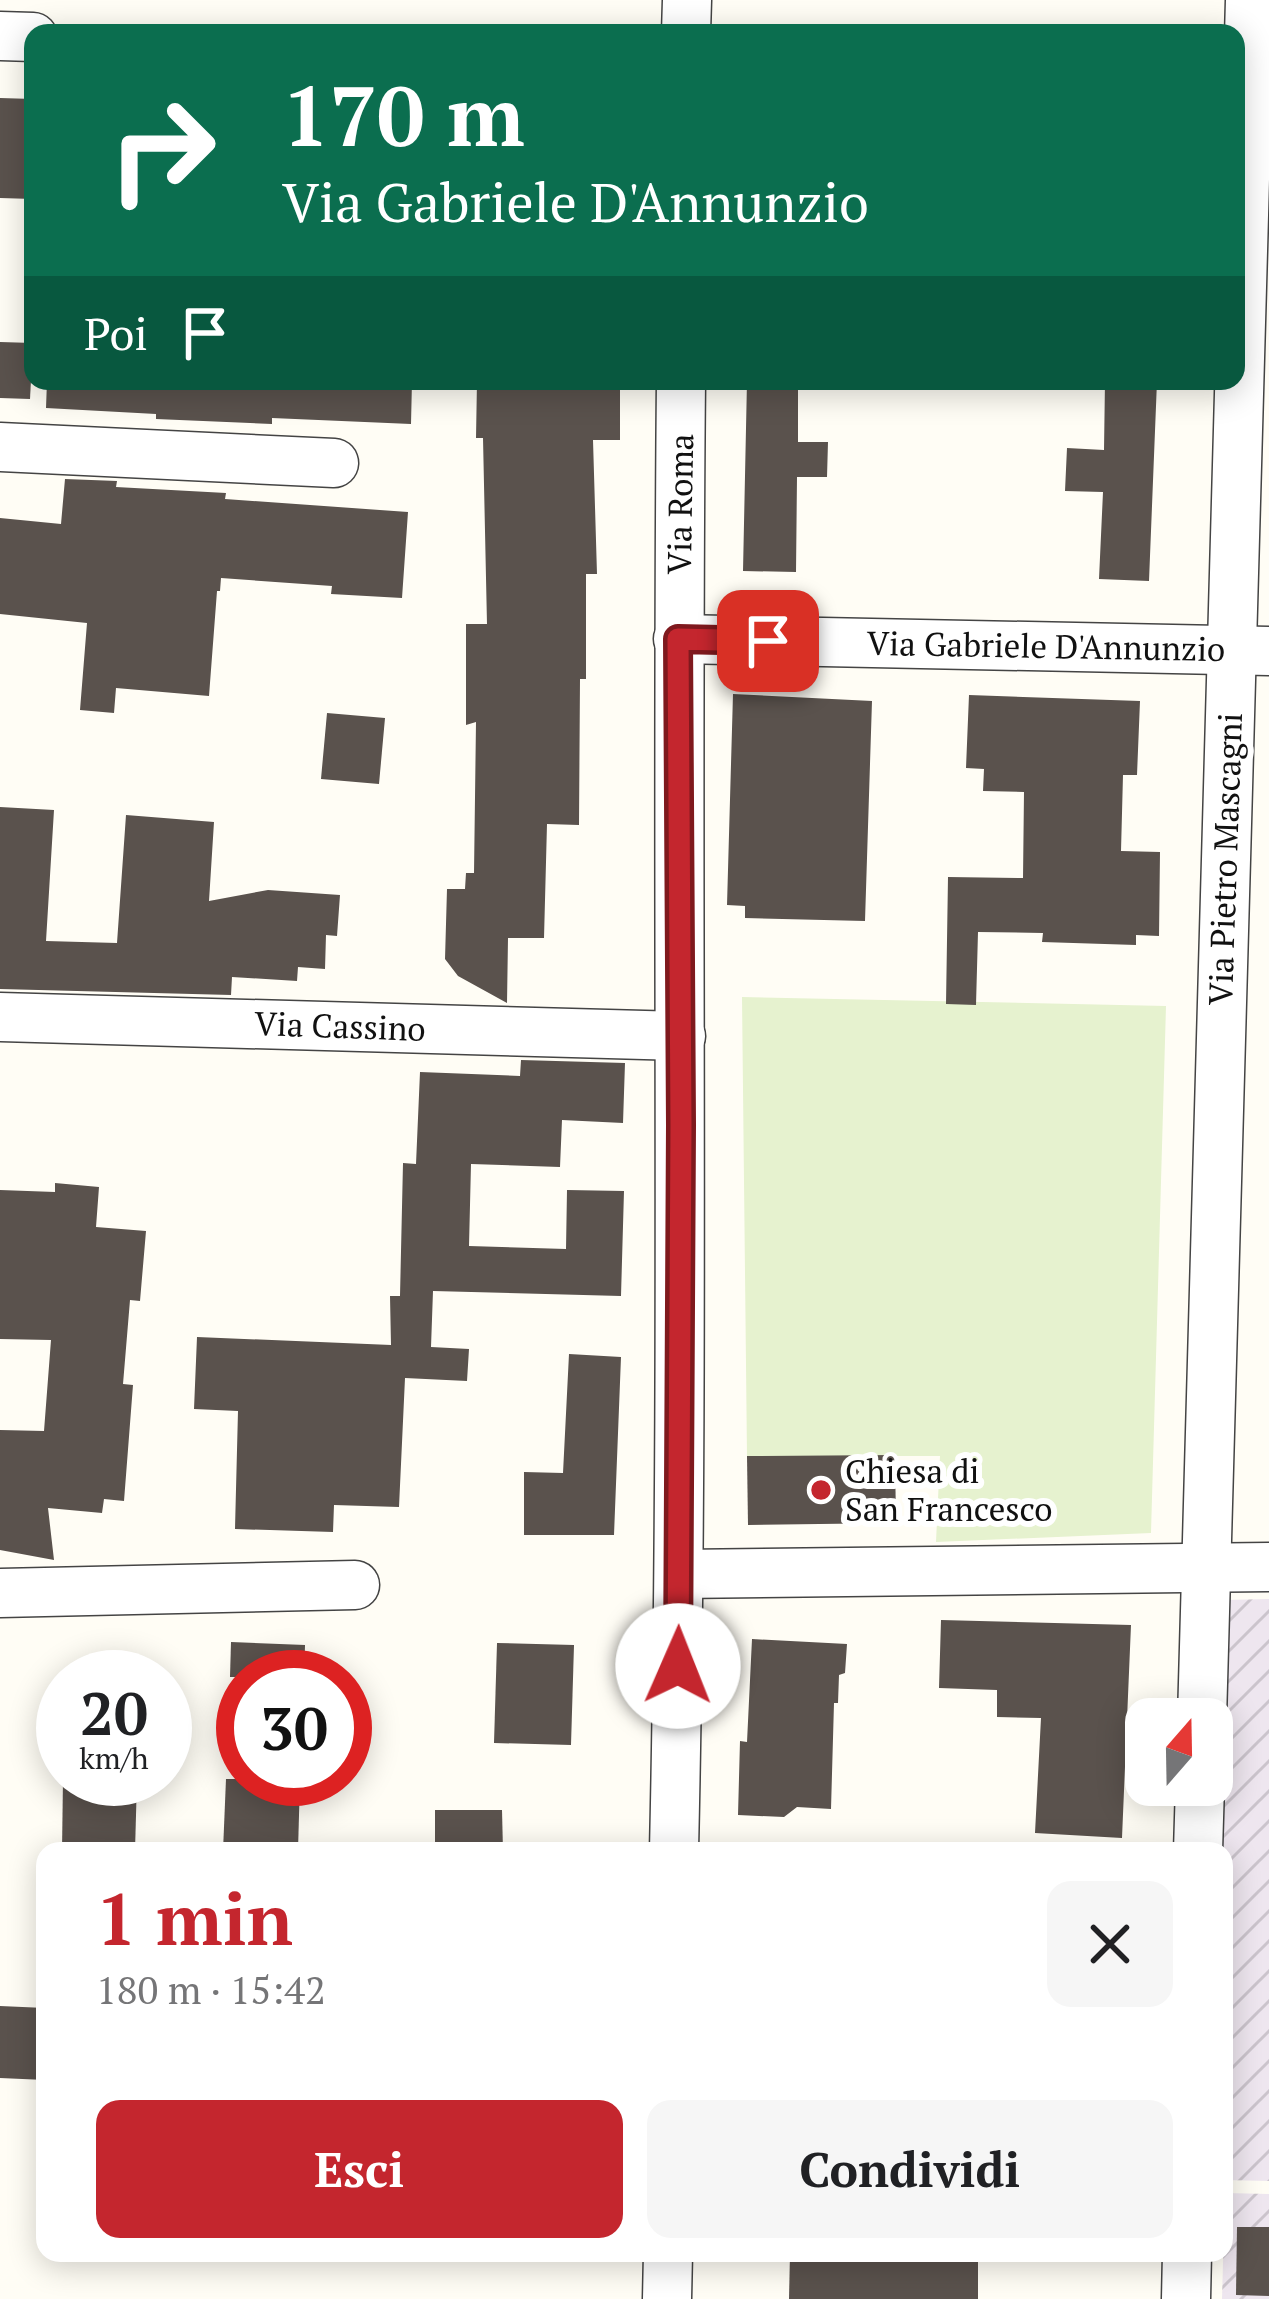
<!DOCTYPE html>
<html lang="it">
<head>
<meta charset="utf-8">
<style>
  :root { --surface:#fff; --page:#f6f6f6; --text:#202124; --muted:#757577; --accent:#c4262e }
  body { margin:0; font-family:"PT Serif",serif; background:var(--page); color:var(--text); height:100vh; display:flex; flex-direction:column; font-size:45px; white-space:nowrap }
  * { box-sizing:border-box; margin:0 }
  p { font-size:39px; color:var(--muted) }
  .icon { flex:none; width:66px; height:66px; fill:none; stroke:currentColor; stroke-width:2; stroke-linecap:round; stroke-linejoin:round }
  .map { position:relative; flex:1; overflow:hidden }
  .side { position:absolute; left:36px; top:1842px; width:1197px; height:420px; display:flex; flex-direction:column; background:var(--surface); border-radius:24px; box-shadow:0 6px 30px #0003 }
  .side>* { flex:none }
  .top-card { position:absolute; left:24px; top:24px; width:1221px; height:366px; border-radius:24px; box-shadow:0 6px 30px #0003; background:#0b6e4f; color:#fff; overflow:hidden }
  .needle { width:78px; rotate:20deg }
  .fabs { position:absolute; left:1125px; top:1698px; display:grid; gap:24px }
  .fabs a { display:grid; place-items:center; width:108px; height:108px; border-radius:24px; background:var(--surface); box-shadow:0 6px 30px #0003; font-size:60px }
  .speed { position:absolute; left:36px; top:1650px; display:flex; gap:24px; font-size:60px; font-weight:700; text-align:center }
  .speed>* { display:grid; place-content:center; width:156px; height:156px; border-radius:50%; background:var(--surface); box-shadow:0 6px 30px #0003; line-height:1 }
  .speed small { font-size:30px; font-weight:400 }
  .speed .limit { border:18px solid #d22; background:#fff; color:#111 }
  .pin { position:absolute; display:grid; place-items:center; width:102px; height:102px; color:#fff; margin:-51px; border-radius:24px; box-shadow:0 6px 18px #0006 }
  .me { position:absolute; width:132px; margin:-66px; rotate:1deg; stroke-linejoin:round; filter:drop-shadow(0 0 9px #0008) }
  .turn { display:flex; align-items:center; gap:42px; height:252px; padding:0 60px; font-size:54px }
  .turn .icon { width:156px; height:156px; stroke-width:2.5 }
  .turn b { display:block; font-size:84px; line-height:102px }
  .then { display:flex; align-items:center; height:114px; padding:0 60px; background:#0003; gap:24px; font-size:45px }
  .round { display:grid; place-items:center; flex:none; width:126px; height:126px; border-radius:24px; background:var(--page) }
  .summary { display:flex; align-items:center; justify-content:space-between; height:204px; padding:0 60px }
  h1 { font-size:72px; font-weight:700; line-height:90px; color:var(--accent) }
  .primary-button { display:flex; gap:24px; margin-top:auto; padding:24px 60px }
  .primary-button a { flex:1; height:138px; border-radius:24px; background:var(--accent); color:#fff; font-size:48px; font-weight:700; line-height:138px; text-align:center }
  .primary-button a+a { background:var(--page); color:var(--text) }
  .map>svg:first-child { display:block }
  .industrial { fill:url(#industrial-furrows) }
  .pitch { fill:#e6f2cf }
  .building { fill:#5a524d }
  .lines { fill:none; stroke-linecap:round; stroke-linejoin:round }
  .minor-casing { stroke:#444; stroke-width:51 }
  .minor { stroke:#fff; stroke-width:48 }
  .route-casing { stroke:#7f191e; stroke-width:30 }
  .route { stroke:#c4262e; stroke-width:21 }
  .poi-dot { fill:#c4262e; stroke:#fff; stroke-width:4.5 }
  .labels { text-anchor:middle; stroke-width:12; stroke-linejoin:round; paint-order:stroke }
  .street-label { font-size:33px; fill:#111; stroke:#fff }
  .poi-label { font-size:33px; fill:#111; stroke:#fff; text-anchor:start }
</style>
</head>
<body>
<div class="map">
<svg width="1269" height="2299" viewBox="0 0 1269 2299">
  <defs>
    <pattern id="industrial-furrows" width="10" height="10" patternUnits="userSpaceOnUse" patternTransform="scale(3)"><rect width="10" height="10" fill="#eee6ef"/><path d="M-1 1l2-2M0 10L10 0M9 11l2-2" fill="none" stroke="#cbc4cc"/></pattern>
  </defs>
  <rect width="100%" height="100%" fill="#fffdf5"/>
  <g class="industrial">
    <path d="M1269,1599V2181L1224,2180V1851H1221L1224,1600Z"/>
    <path d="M1225,2193L1269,2194V2299H1222Z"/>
  </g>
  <path class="pitch" d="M742,997L1166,1006L1151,1533L936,1542L940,1456H747Z"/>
  <g class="building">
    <path d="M0,98L33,99V199L0,198Z"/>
    <path d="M0,342L33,343L30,399L0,398Z"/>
    <path d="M47,381H412L411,424L272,418V424L156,419V414L46,408Z"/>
    <path d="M477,381H613L612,387L620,386V440H593L597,574H586V679H580L579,825L547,824L544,938H508L507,1003L458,976L445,959L447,889H465L466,873H474L476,722L466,725V624H487L483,438H476Z"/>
    <path d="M747,381H798V442H828L827,477H797L796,572L743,571Z"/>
    <path d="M1105,381H1157L1149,581L1099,579L1103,492L1065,491L1067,448L1104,450Z"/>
    <path d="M65,479L117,481L116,487L226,493L225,499L408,512L402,598L331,594L332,586L221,578L220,591H217L209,696L116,688L114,713L80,710L87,623L0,614V518L61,524Z"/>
    <path d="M733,694L872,701L865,921L745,918V906L727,905Z"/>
    <path d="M969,695L1140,701L1137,775H1123L1121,851L1160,852L1159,936L1136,935V945L1042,942L1043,933L978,932L976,1005L946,1004L948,877L1023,878L1024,792L983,791L984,769L966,768Z"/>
    <path d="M327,713L385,718L379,784L321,779Z"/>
    <path d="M0,807L54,810L46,941L117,943L126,815L214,822L209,901L268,890L340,895L337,936L326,935L325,969L298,967L297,981L232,977L231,995L0,989Z"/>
    <path d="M521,1060L625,1063L623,1123L562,1120L560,1167L471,1164L469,1246L566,1249L567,1190L624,1191L621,1296L433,1291L431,1347L469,1349L467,1381L405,1378L399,1507L334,1505L333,1532L235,1529L238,1411L194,1409L197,1337L391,1345L390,1296H400L403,1163L416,1164L420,1072L520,1076Z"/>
    <path d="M55,1183L99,1187L96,1227L146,1231L140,1301L130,1300L123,1384L133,1385L124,1501L104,1499L102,1513L48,1508L54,1560L0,1550V1430L44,1431L51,1340L0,1339V1190L55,1192Z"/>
    <path d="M569,1354L621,1357L614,1535H524V1472L563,1473Z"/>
    <path d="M895,1455L896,1523L748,1525L747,1456Z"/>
    <path d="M941,1620L1131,1625L1122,1838L1035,1833L1041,1718L997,1717V1690L939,1688Z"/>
    <path d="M752,1639L847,1644L845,1673L839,1675L838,1703H834L831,1809L797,1807L784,1817L738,1815L740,1741L747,1742Z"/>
    <path d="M231,1642L305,1645L304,1677H230Z"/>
    <path d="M497,1643L574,1645L571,1745L494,1743Z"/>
    <path d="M63,1779H137L135,1851H62Z"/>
    <path d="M226,1779H300L298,1851H223Z"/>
    <path d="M435,1810H502L503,1851H435Z"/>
    <path d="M0,2006L45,2008V2080L0,2078Z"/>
    <path d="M1237,2227H1269V2296L1236,2295Z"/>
    <path d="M790,2253H978V2299H789Z"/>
  </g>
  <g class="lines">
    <g class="minor-casing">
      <g id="minor">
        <path d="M686,33L687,0"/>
        <path d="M0,36L33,37"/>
        <path d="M0,447L334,463"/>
        <path d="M678,639L1269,651"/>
        <path d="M0,1017L681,1036"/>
        <path d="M680,1574L1269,1567"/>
        <path d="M0,1593L355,1585"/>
        <path d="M1202,1719L1250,0"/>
        <path d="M674,1851C685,1361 676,871 681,381"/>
        <path d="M1198,1851L1200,1785"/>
        <path d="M667,2299L668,2253"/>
        <path d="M1186,2299L1187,2253"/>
      </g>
    </g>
    <use href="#minor" class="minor"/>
  </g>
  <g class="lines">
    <g class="route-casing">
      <path id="route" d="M678,1666L681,1125L678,639L768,641"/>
    </g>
    <use href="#route" class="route"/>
  </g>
  <circle class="poi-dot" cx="821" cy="1490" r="12"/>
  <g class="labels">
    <g class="street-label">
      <text transform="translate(680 504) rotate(-89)" y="12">Via Roma</text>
      <text transform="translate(1046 646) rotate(1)" y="12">Via Gabriele D'Annunzio</text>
      <text transform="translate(1225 859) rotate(-88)" y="12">Via Pietro Mascagni</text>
      <text transform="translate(340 1026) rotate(2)" y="12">Via Cassino</text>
    </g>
    <g class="poi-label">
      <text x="845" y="1483">Chiesa di<tspan x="845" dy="38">San Francesco</tspan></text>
    </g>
  </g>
</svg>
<div class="fabs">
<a><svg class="needle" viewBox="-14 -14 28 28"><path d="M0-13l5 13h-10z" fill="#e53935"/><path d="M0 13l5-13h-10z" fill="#757577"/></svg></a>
</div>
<div class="speed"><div>20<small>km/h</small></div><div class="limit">30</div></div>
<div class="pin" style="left:768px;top:641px;background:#d93025"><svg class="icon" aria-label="arrive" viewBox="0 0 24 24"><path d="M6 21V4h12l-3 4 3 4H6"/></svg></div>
<svg class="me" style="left:678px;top:1666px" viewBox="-20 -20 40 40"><circle r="19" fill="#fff"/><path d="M0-13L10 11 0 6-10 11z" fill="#c4262e"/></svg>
<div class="top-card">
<div class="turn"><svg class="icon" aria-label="right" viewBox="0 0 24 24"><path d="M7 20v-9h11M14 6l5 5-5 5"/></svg><div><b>170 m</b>Via Gabriele D'Annunzio</div></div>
<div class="then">Poi<svg class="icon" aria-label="arrive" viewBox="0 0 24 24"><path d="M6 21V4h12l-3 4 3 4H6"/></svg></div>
</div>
<section class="side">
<div class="summary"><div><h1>1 min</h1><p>180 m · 15:42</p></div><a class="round"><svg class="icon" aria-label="close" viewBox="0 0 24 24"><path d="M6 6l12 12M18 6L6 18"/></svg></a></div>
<div class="primary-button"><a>Esci</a><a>Condividi</a></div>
</section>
</div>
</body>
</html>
